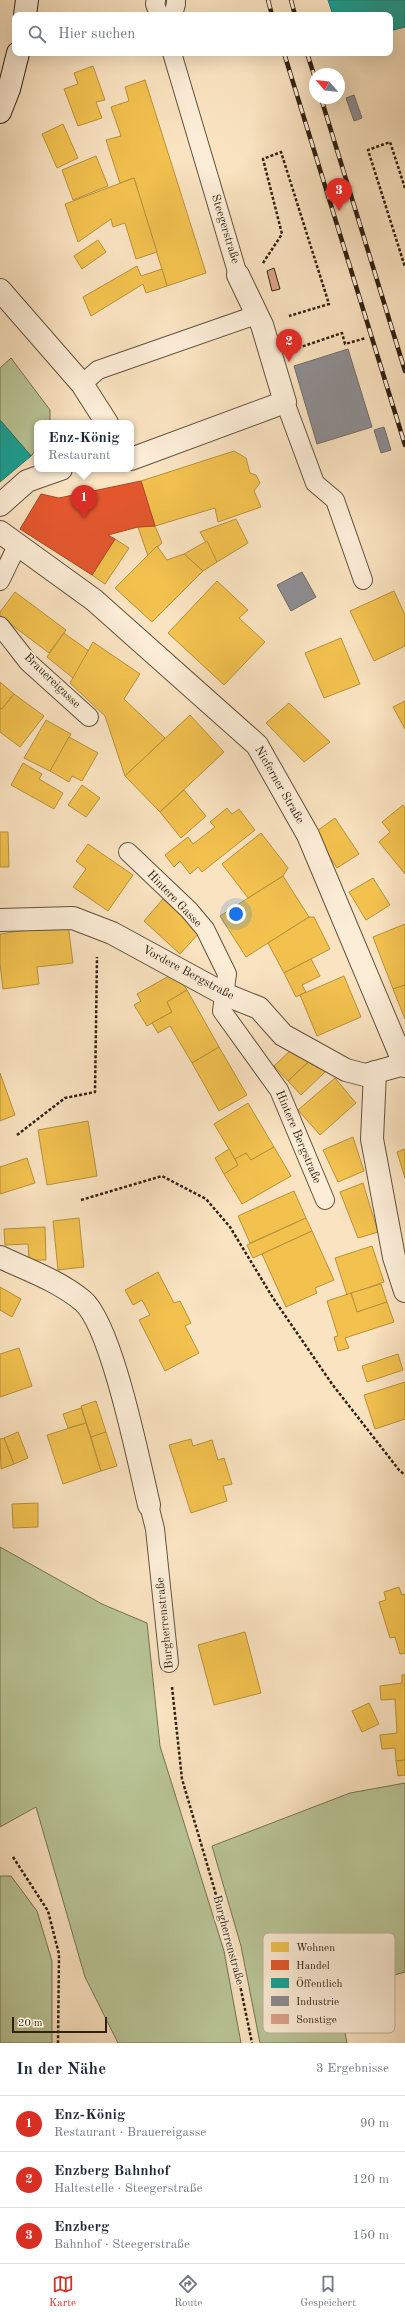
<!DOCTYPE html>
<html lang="de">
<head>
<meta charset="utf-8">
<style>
  body { margin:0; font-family:"Old Standard TT",serif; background:#f2f2f3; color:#1f2937 }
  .compass { position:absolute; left:309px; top:68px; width:36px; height:36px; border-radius:50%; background:#fff; box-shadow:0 4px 16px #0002; rotate:298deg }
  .scale { position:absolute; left:12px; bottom:10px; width:95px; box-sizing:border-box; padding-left:4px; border:2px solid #302111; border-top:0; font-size:11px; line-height:14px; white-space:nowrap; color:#302111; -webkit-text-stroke:3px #fcedd7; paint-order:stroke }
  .you { position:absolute; left:236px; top:914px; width:14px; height:14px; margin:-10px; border:3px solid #fff; border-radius:50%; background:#1a73e8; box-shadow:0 0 0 6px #1a73e833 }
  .badge { display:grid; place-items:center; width:26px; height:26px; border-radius:50%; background:#d93025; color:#fff; font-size:13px; font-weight:700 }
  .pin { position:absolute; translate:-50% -33px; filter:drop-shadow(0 1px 2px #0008) }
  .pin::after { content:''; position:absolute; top:21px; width:14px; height:12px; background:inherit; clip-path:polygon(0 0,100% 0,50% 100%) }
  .popup { position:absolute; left:34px; top:420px; width:100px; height:52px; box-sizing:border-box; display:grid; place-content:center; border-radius:8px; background:#fff; filter:drop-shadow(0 1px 3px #0005); font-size:13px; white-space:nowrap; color:#747a83 }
  .popup b { font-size:15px; color:#1f2937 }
  .popup::after { content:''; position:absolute; left:50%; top:100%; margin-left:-8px; border:8px solid transparent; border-top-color:#fff }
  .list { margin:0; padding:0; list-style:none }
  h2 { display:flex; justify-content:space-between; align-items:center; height:52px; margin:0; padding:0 16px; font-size:17px }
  h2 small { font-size:13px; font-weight:400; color:#747a83 }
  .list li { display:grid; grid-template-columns:26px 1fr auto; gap:12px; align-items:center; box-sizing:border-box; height:56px; padding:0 16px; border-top:1px solid #e0e1e3 }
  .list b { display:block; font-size:15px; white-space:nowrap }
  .list p { margin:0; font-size:13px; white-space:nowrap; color:#747a83 }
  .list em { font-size:13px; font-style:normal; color:#747a83 }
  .icon { flex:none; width:22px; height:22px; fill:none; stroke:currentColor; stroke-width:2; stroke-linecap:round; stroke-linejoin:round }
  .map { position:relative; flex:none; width:405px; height:2043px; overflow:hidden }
  .search { position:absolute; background:#fff; box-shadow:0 4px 16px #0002; left:12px; right:12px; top:12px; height:44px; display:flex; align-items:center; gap:10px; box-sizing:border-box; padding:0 14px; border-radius:8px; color:#747a83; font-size:15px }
  .sheet { height:220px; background:#fff }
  nav { display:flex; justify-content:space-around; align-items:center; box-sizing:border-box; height:56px; border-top:1px solid #e0e1e3; background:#fff; font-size:11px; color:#747a83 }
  nav a { display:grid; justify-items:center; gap:2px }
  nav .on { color:#d93025 }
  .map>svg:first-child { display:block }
  .green { fill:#b9c597; stroke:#747354 }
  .homes { fill:#f2c14e; stroke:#b8913c }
  .shops { fill:#e4572e; stroke:#ae4725 }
  .public { fill:#17a398; stroke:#1e7c70 }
  .industry { fill:#8d8d92; stroke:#716d6b }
  .building { fill:#dda28a; stroke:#302111 }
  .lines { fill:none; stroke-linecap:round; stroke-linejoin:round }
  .service-casing { stroke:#62523d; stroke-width:20 }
  .minor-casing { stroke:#62523d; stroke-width:24 }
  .secondary-casing { stroke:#302111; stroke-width:24 }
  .path { stroke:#302111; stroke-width:2.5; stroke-dasharray:3 2; stroke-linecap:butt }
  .service { stroke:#fcedd7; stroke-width:18 }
  .minor { stroke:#fcedd7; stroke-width:22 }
  .secondary { stroke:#fcedd7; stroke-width:22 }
  .rail-casing { stroke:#302111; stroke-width:4.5 }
  .rail { stroke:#fcedd7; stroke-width:3; stroke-dasharray:9; stroke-linecap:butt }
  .labels { text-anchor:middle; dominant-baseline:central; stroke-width:4; stroke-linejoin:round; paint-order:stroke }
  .street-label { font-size:12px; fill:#302111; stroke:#fcedd7 }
  .key { fill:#fcedd7; stroke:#bfb09c; stroke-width:1 }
  .key-label { font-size:11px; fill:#302111 }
</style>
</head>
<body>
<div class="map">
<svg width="405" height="2043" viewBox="0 0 405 2043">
  <rect width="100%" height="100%" fill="#fae3c1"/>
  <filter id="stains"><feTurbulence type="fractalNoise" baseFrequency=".005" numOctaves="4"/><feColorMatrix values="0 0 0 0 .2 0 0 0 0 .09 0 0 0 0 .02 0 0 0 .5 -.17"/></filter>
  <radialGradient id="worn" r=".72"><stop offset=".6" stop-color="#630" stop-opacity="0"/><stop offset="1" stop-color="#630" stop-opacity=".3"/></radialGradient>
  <g class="green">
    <polygon points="11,358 50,410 50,423 37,423 37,449 31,456 0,420 0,368"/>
    <polygon points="0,1547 102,1604 147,1623 160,1746 224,1951 241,2043 118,2043 85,1977 36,1807 0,1827"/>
    <polygon points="405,1783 405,1972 337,1991 347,2043 260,2043 241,1946 212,1846 350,1793"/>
    <polygon points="0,1876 11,1876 37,1911 52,1961 52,2043 0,2043"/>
  </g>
  <g class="homes">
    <polygon points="93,66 105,100 96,102 102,118 78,126 64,89 78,84 74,73"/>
    <polygon points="145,80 206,273 167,286 134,178 120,183 106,140 121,136 111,107 129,101 125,87"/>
    <polygon points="63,124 78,158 57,168 42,134"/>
    <polygon points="96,156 108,186 73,200 62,170"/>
    <polygon points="134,178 157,252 136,259 125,223 113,227 111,219 78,242 65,204"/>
    <polygon points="98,240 106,252 82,269 74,256"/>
    <polygon points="137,266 141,276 162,269 167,286 146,293 143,284 91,316 83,297"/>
    <polygon points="234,451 246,458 250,473 256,475 260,483 254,491 261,507 218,522 215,508 155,526 141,481"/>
    <polygon points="236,519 248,543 217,562 200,532"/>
    <polygon points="155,526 162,543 148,556 138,527"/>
    <polygon points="115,539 129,548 105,584 92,575"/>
    <polygon points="207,541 217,562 203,571 184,554"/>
    <polygon points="157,546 167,560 184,554 203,571 152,622 115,588"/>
    <polygon points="217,581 248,610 239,618 265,642 224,685 168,633"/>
    <polygon points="394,591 405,615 405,646 374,661 350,611"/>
    <polygon points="15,592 66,630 49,653 0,616 0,612"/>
    <polygon points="64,633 89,651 73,678 47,657"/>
    <polygon points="341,638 360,684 324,698 305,653"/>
    <polygon points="93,642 140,674 124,699 165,738 125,776 105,716 70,683"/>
    <polygon points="0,682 14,694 2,709 0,708"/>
    <polygon points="14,694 44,716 20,747 0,732 0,708 2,709"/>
    <polygon points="405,701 405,729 393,707"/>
    <polygon points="289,703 330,742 304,762 266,723"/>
    <polygon points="190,715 224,752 160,812 125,776"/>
    <polygon points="46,720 71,734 50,771 24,758"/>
    <polygon points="69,737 98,753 82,781 72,776 69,782 50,771"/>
    <polygon points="23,763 42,774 39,779 63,793 54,809 11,785"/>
    <polygon points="82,785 100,798 86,817 68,805"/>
    <polygon points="184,790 206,816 181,838 160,812"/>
    <polygon points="403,805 405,808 405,874 379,842 390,832 382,822"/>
    <polygon points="227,808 232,814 239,809 255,830 202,872 198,867 190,874 180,861 174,867 165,855 188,837 193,844 215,827 210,822"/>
    <polygon points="335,818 359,854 337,868 314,833"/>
    <polygon points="0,832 8,832 9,867 0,867"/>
    <polygon points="261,833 288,868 283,876 248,898 222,864"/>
    <polygon points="88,844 133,875 108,911 73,887 86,869 76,861"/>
    <polygon points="283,876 309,917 246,957 220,916"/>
    <polygon points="373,878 390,905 366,920 349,892"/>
    <polygon points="163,899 200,932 180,954 144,921"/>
    <polygon points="309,917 314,917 330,949 284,973 268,943"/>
    <polygon points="68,924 73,963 37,967 39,984 3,989 0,964 0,934"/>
    <polygon points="405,924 405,985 393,989 373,937"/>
    <polygon points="311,959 320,976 302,985 306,992 296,997 284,973"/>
    <polygon points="176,972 187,990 167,1002 172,1012 147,1026 134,1005 141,1001 137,994"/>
    <polygon points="344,976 361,1017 317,1036 300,995"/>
    <polygon points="405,985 405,1019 393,989"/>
    <polygon points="187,990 219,1047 192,1063 170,1026 158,1033 152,1023 172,1012 167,1002"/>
    <polygon points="219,1047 247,1095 219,1111 192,1063"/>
    <polygon points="294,1047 308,1062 288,1081 274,1066"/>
    <polygon points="314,1057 327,1070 301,1095 288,1081"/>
    <polygon points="0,1073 15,1115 0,1121"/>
    <polygon points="335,1078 356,1103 320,1135 298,1110"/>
    <polygon points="248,1103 274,1147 251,1160 246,1153 235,1159 214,1124"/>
    <polygon points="88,1121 97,1176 47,1185 38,1130"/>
    <polygon points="353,1137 364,1171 338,1182 323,1150"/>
    <polygon points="274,1147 291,1176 242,1204 224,1174 238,1165 235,1159 246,1153 251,1160"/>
    <polygon points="229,1149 238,1165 224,1174 215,1158"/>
    <polygon points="405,1149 405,1178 397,1152"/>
    <polygon points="27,1158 35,1183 0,1194 0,1167"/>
    <polygon points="363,1183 378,1232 358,1238 340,1192"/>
    <polygon points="294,1191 306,1218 250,1243 238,1216"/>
    <polygon points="79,1218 84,1267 58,1270 53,1221"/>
    <polygon points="306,1218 312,1231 253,1258 247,1245"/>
    <polygon points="45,1227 46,1260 29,1260 28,1244 5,1245 4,1229"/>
    <polygon points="312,1231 334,1280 315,1288 317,1293 286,1307 262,1254"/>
    <polygon points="372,1246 384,1282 347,1295 335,1258"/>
    <polygon points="158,1272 174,1303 180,1301 191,1323 185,1326 199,1353 165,1371 139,1320 150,1315 142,1300 133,1305 125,1290"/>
    <polygon points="381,1284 387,1302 357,1312 351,1293"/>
    <polygon points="0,1287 21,1299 12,1317 0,1310"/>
    <polygon points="351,1293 357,1312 387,1302 394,1322 345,1338 349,1348 338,1351 334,1337 338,1336 327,1301"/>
    <polygon points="19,1348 32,1386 0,1397 0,1354"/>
    <polygon points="398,1354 403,1370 367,1382 362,1366"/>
    <polygon points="405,1382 405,1419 375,1429 364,1395"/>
    <polygon points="96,1401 106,1432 91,1437 81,1406"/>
    <polygon points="81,1408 86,1423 68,1428 63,1414"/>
    <polygon points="86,1423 101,1471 63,1484 47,1435"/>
    <polygon points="18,1432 28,1458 14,1464 4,1438"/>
    <polygon points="106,1432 117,1466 101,1471 91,1437"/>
    <polygon points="4,1438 14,1464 1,1469 0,1439"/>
    <polygon points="191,1439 193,1446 212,1440 218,1460 224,1458 232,1484 223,1486 227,1501 191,1513 169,1445"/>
    <polygon points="38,1503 38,1527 13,1528 12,1504"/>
    <polygon points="399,1587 402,1595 405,1594 405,1653 400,1654 395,1637 390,1638 379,1602 386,1600 384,1592"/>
    <polygon points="245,1632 261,1693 214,1705 198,1645"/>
    <polygon points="402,1675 405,1675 405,1760 396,1761 395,1748 382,1749 380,1735 397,1733 395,1699 381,1700 380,1686 402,1683"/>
    <polygon points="369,1703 379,1724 362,1732 352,1711"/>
    <polygon points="405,1760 405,1775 398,1776 396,1761"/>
  </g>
  <polygon class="shops" points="141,481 155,526 138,527 108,535 115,539 92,575 20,529 41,494 59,498"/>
  <g class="public">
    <polygon points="328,0 405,0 405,27 390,31 390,15 333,15"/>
    <polygon points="0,420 31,456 0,482"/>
  </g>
  <g class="industry">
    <polygon points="354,95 362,118 354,121 346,98"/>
    <polygon points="348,349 372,427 317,444 294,366"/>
    <polygon points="384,427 391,450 381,453 374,430"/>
    <polygon points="302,572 316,597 291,611 277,585"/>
  </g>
  <polygon class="building" points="274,268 280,289 272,291 267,271"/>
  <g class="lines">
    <g class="service-casing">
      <g id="service">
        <polyline points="156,0 155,4 159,15"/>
        <polyline points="173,15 176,4 176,0"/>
        <polyline points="172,53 238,275"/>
        <polyline points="82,384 98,370 256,315"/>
        <polyline points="285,402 315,483 335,500 363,580"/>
        <polyline points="0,581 17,546"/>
        <polyline points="0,626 28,662 89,717"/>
        <polyline points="128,852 189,910 205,929 227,974 222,1011 279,1090 325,1200"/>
        <polyline points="149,1505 155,1529 169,1663"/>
      </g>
    </g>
    <g class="minor-casing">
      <g id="minor">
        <polyline points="0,290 82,384 107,423"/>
        <polyline points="131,459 285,402 262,325 238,275"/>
        <polyline points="0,505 27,481 61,469"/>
        <polyline points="0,532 94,600 257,745 308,835 405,1066"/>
        <polyline points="0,920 73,918 112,933 224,994 259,1008 283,1035 346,1070 365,1075 404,1064"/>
        <polyline points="375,1072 372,1139 394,1257 405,1291"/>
        <path d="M0,1257C28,1270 59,1281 83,1301C112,1326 139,1463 149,1505"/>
      </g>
    </g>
    <g class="secondary-casing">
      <g id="secondary">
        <polyline points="25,15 27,0"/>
        <polyline points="0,112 9,89 18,53"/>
      </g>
    </g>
    <g class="path">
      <polyline points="405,188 390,142 368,150 405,267"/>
      <polyline points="263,263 282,234 263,159 281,152 329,304 289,316"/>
      <polyline points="298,348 342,333 345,344 366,338"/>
      <polyline points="17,1135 65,1098 95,1092 97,957"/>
      <polyline points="81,1200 162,1176 206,1199 230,1227 273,1298 332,1384 399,1470 405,1475"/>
      <polyline points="172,1687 182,1779 234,1956 252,2043"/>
      <polyline points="13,1857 48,1911 59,1954 58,2043"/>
    </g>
    <use href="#service" class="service"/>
    <use href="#minor" class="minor"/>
    <use href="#secondary" class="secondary"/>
    <g class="rail-casing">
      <g id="rail">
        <polyline points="268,0 272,15"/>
        <polyline points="291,0 295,15"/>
        <polyline points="284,53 405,445"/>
        <polyline points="307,53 315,78"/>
        <polyline points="321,98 405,371"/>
      </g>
    </g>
    <use href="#rail" class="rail"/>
  </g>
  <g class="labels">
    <g class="street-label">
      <text transform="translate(225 229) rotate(73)">Steegerstraße</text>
      <text transform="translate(52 681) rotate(44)">Brauereigasse</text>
      <text transform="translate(279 785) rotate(60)">Nieferner Straße</text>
      <text transform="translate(174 899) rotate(46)">Hintere Gasse</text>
      <text transform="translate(188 973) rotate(28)">Vordere Bergstraße</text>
      <text transform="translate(298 1137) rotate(67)">Hintere Bergstraße</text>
      <text transform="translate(165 1623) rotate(-96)">Burgherrenstraße</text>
      <text transform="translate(228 1940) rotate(75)">Burgherrenstraße</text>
    </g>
  </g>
  <rect x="263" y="1933" width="132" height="100" rx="6" class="key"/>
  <rect x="271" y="1942" width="18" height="10" fill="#f2c14e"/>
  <rect x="271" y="1960" width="18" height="10" fill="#e4572e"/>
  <rect x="271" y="1978" width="18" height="10" fill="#17a398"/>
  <rect x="271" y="1996" width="18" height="10" fill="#8d8d92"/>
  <rect x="271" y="2014" width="18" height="10" fill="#dda28a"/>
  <g class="key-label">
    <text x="296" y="1951">Wohnen</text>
    <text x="296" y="1969">Handel</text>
    <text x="296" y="1987">Öffentlich</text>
    <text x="296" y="2005">Industrie</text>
    <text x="296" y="2023">Sonstige</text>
  </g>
  <rect width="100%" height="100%" filter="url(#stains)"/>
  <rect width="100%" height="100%" fill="url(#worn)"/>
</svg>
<svg class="compass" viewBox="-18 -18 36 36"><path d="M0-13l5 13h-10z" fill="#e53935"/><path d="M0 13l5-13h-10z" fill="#747a83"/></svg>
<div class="scale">20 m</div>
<div class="you"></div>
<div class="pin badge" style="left:84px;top:518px">1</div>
<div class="popup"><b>Enz-König</b>Restaurant</div>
<div class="pin badge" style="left:289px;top:362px">2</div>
<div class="pin badge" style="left:339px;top:211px">3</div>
<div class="search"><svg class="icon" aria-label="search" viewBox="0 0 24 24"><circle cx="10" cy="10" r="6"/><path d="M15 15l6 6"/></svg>Hier suchen</div>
</div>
<section class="sheet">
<h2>In der Nähe<small>3 Ergebnisse</small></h2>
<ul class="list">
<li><span class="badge">1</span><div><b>Enz-König</b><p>Restaurant · Brauereigasse</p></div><em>90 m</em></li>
<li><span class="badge">2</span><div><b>Enzberg Bahnhof</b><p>Haltestelle · Steegerstraße</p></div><em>120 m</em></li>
<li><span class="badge">3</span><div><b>Enzberg</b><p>Bahnhof · Steegerstraße</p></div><em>150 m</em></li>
</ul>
</section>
<nav>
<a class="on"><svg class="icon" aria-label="map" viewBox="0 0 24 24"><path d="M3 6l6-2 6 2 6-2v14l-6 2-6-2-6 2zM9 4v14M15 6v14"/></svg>Karte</a>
<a><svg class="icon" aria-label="directions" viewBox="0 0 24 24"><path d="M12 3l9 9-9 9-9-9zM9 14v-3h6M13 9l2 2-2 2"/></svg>Route</a>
<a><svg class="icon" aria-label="saved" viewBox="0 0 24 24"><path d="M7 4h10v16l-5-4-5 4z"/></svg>Gespeichert</a>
</nav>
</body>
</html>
